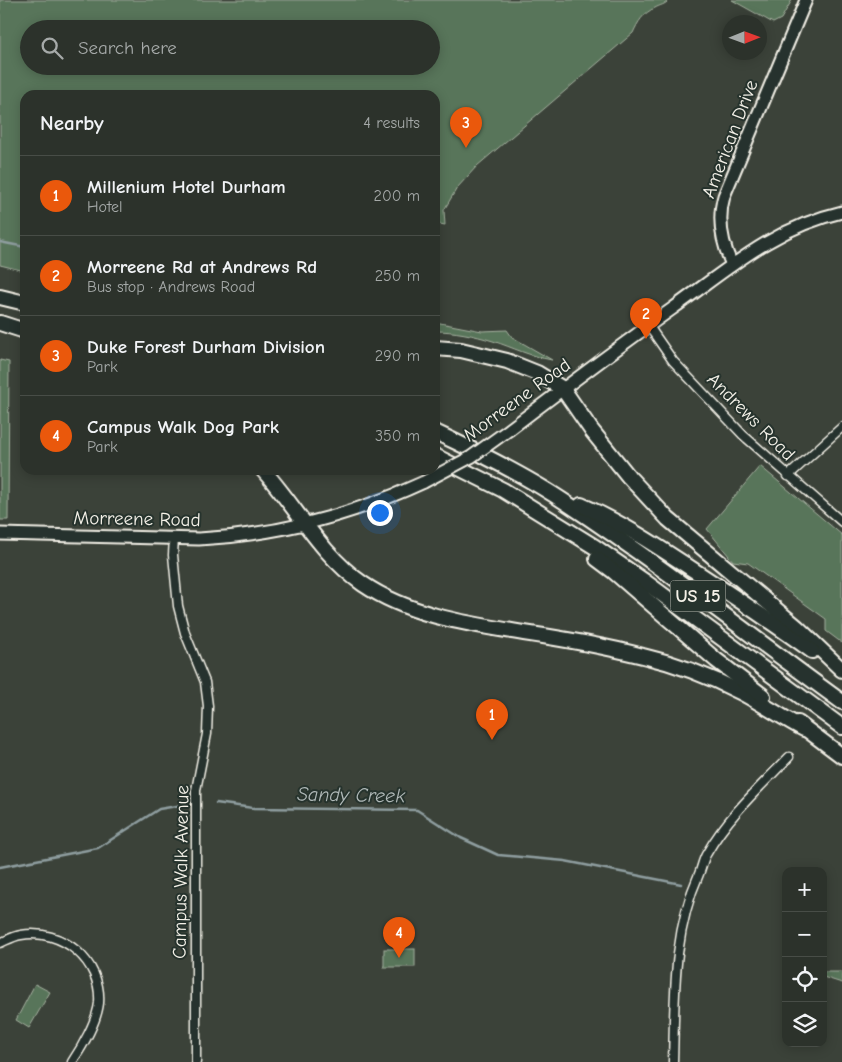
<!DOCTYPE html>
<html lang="en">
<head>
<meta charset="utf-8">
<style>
  body { margin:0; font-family:"Comic Neue",sans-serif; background:#343a33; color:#f1f3f6 }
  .controls { position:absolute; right:15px; bottom:15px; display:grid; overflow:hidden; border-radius:10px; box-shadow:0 2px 12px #0003 }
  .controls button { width:45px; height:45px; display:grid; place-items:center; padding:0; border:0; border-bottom:1px solid #484d47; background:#2c322b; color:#f1f3f6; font:25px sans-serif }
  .compass { position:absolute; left:722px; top:15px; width:45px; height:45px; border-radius:50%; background:#2c322b; box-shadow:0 2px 12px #0003; rotate:89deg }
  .you { position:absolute; left:379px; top:512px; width:18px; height:18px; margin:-12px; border:4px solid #fff; border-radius:50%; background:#1a73e8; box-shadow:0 0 0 8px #1a73e833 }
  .badge { display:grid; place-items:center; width:32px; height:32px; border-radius:50%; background:#ea580c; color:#fff; font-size:16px; font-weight:700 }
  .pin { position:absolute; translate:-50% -41px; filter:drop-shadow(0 1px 2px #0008) }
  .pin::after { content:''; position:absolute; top:26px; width:18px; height:15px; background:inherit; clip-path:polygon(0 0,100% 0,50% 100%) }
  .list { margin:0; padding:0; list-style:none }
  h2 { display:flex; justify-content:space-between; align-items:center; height:65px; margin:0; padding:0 20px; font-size:21px }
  h2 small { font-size:16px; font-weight:400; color:#a6aaa9 }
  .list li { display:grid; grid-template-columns:32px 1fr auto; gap:15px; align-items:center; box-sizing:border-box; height:80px; padding:0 20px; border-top:1px solid #484d47 }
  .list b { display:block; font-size:19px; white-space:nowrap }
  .list p { margin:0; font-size:16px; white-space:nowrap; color:#a6aaa9 }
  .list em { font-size:16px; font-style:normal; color:#a6aaa9 }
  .icon { flex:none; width:28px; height:28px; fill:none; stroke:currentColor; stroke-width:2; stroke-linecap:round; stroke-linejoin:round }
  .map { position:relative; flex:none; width:842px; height:1062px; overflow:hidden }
  .search { position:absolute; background:#2c322b; box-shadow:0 2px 12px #0003; left:20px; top:20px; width:420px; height:55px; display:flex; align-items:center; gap:12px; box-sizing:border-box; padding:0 18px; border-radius:28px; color:#a6aaa9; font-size:19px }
  .panel { position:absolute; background:#2c322b; box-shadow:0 2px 12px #0003; left:20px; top:90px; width:420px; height:385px; border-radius:15px }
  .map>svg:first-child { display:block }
  .green { fill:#59745a; stroke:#a6b2a1; fill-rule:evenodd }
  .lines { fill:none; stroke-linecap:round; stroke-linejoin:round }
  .stream { stroke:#8f9ea0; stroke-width:2.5 }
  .street-casing { stroke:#f4f1e8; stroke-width:11 }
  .secondary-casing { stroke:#f4f1e8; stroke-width:15 }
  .highway-casing { stroke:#f4f1e8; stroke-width:18 }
  .street { stroke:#26332d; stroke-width:8 }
  .secondary { stroke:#26332d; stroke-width:11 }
  .highway { stroke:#26332d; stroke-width:14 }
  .secondary-bridge-casing { stroke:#f4f1e8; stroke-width:15; stroke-linecap:butt }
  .secondary-bridge { stroke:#26332d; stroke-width:11 }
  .labels { text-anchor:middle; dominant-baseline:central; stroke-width:4; stroke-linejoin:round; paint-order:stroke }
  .shield { fill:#26332d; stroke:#b6b8b0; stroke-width:1 }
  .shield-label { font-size:18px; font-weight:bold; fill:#f4f1e8 }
  .street-label { font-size:19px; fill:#f4f1e8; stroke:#26332d }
  .water-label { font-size:20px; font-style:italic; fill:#b0b9b8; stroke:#26332d }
</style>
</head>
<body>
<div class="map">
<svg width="842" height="1062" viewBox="0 0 842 1062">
  <rect width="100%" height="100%" fill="#3b4239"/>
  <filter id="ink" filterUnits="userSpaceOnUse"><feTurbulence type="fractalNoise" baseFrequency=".02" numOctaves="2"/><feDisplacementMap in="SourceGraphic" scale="10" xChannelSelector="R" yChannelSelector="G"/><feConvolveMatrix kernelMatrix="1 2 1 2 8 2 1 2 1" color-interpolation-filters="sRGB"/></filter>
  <g filter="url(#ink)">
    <g class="green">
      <path d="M0,0H669C665,5 660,5 655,8C643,13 638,22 633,33L477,166L457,188L444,210L445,225L435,223V95H25V271L0,265ZM29,29H431V66H29Z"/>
      <polygon points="732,0 792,0 781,19 773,23"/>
      <path d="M435,322L482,331L507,330L512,337L552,360C529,356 514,348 493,341C474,335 454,331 435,331Z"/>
      <polygon points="0,360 9,362 8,520 0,520"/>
      <polygon points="760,466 842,535 842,643 826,631 826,619 748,563 733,561 707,529"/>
      <rect x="384" y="949" width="31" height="18"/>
      <polygon points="823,972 842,972 842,983 823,977"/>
      <polygon points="35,984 50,992 29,1028 16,1020"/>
    </g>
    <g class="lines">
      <g class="stream">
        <polyline points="0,242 25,247"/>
        <polyline points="216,803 253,808 417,810 461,838 498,855 565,861 681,884"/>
        <polyline points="0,867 98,848 159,809 183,805"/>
      </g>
      <g class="street-casing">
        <g id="street">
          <polyline points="648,325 673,361 743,435 842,522"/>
          <polyline points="788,476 842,427"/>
          <polyline points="174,538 173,555 178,606 185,633 205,682 208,706 207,734 196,790 196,1062"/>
          <path d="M0,943C7,940 14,936 21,935C62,928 102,961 99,1003C97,1021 82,1047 72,1062"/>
          <path d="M673,1062C675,998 672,934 699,874C702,867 703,859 707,853C728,816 760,787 789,757"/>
        </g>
      </g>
      <g class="secondary-casing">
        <g id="secondary">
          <path d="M732,265C722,243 717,220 724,196L806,0"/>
          <path d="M510,429C564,388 617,348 672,309C728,269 773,228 842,212"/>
          <path d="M0,534L199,539C277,535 353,515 424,482"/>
        </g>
      </g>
      <g class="highway-casing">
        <g id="highway">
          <polyline points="0,297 25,303"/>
          <polyline points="0,323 25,331"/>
          <polyline points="435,348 461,350 507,361 537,373 563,389 592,431 629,477 668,519 797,627 842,670"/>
          <path d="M435,432C480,453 527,476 568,504C662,566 751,636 842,702"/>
          <polyline points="435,456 503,490 595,547 644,581 842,727"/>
          <path d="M263,470C297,508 320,554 363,584C410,616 469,624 524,633C564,639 604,646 643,656C678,664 711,677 742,693C763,704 783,718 804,729"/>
          <path d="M581,505C623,523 660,548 698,573C736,598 775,624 812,651"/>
          <polyline points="597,559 613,571 716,660 763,696"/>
          <polyline points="798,723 842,756"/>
        </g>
      </g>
      <use href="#street" class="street"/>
      <use href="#secondary" class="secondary"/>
      <use href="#highway" class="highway"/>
      <g class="secondary-bridge-casing">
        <polyline id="secondary-bridge" points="424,482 471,457 510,429"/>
      </g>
      <use href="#secondary-bridge" class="secondary-bridge"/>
    </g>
  </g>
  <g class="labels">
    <rect class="shield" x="670.5" y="580.5" width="55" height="31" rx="4"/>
    <g class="shield-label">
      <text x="698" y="596">US 15</text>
    </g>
    <g class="street-label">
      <text transform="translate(730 139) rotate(-69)">American Drive</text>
      <text transform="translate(517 400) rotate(-36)">Morreene Road</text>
      <text transform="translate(751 417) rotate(45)">Andrews Road</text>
      <text transform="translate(137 519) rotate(1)">Morreene Road</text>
      <text transform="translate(181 872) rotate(-89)">Campus Walk Avenue</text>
    </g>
    <g class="water-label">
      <text transform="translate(351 795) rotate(1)">Sandy Creek</text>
    </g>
  </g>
</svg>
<div class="controls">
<button>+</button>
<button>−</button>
<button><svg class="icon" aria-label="locate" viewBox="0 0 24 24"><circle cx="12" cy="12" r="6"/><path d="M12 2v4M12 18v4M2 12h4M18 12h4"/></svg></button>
<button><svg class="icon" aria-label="layers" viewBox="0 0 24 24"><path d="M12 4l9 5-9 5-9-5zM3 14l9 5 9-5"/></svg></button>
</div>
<svg class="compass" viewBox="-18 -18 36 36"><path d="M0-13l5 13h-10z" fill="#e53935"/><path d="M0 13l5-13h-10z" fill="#a6aaa9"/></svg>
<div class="you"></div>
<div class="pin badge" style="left:492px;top:740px">1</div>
<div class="pin badge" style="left:646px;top:339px">2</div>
<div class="pin badge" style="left:466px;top:148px">3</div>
<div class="pin badge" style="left:399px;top:958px">4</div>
<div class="search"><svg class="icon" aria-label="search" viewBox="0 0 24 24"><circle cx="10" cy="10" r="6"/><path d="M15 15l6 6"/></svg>Search here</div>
<section class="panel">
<h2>Nearby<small>4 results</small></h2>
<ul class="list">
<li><span class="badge">1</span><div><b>Millenium Hotel Durham</b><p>Hotel</p></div><em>200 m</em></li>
<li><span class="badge">2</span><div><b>Morreene Rd at Andrews Rd</b><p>Bus stop · Andrews Road</p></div><em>250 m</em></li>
<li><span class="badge">3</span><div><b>Duke Forest Durham Division</b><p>Park</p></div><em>290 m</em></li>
<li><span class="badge">4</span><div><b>Campus Walk Dog Park</b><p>Park</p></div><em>350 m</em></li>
</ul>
</section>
</div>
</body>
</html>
